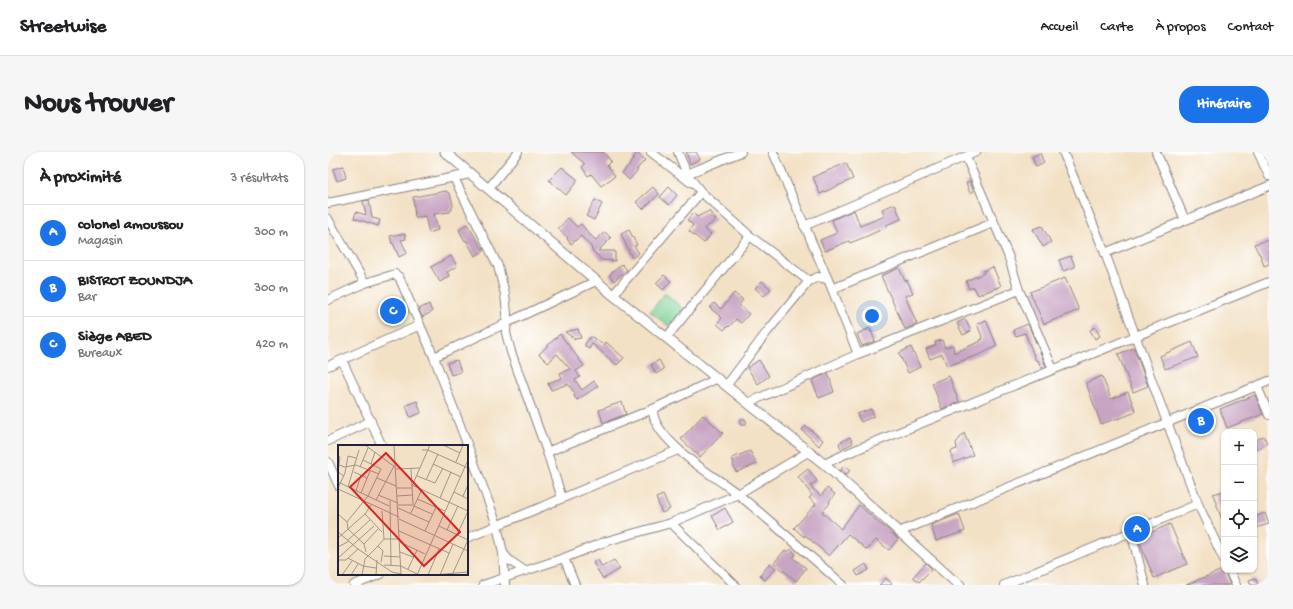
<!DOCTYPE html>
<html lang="fr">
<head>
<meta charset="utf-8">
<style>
  body { margin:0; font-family:"Gochi Hand",sans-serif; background:#f6f6f6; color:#202124 }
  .controls { position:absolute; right:12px; bottom:12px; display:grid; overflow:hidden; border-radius:8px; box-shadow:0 1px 3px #0004 }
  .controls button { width:36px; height:36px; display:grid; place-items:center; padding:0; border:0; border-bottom:1px solid #e0e0e0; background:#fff; color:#202124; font:20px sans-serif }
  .you { position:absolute; left:544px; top:164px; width:14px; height:14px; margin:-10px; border:3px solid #fff; border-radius:50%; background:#1a73e8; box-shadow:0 0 0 6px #1a73e833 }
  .badge { display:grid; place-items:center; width:26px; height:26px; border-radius:50%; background:#1a73e8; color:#fff; font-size:13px; font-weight:700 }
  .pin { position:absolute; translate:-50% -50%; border:2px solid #fff; box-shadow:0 1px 4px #0006 }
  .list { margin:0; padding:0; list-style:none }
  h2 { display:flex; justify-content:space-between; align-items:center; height:52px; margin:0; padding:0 16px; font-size:17px }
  h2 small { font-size:13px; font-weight:400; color:#757577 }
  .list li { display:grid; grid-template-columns:26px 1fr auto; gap:12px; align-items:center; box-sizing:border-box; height:56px; padding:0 16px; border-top:1px solid #e0e0e0 }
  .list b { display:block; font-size:15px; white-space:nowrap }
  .list p { margin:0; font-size:13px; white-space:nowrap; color:#757577 }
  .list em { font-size:13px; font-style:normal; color:#757577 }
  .icon { flex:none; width:22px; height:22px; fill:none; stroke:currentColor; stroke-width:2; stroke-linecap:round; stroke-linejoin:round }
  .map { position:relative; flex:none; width:941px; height:433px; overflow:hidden; border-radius:16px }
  header { display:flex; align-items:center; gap:24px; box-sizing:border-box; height:56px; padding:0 20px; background:#fff; border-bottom:1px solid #e0e0e0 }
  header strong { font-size:19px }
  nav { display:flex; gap:22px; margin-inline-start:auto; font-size:14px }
  .intro { display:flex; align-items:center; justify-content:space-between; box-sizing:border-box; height:96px; padding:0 24px }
  h1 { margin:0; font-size:28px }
  .button { padding:10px 18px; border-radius:16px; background:#1a73e8; color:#fff; font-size:14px; font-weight:700 }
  main { display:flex; gap:24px; padding:0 24px }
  aside { flex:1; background:#fff; border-radius:16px; box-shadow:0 1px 3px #0004 }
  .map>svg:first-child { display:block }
  .green { fill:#7bd094; stroke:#4e7968 }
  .building { fill:#c8a4c3 }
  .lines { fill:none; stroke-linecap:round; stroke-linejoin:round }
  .minor-casing { stroke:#8a8280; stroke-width:10 }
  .tertiary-casing { stroke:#8a8280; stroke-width:11 }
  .minor { stroke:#fff; stroke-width:8 }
  .tertiary { stroke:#fff; stroke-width:9 }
  .inset-road { fill:none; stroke:#9f958e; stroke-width:1 }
  .view { fill:#d62828; fill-opacity:0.15; stroke:#d62828; stroke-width:2 }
  .inset-edge { fill:none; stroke:#22223b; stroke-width:2 }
</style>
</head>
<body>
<header>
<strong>Streetwise</strong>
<nav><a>Accueil</a><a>Carte</a><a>À propos</a><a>Contact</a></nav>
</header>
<div class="intro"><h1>Nous trouver</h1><a class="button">Itinéraire</a></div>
<main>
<aside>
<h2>À proximité<small>3 résultats</small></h2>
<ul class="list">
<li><span class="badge">A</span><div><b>colonel amoussou</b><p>Magasin</p></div><em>300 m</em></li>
<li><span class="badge">B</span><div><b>BISTROT ZOUNDJA</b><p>Bar</p></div><em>300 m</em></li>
<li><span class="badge">C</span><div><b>Siège ABED</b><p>Bureaux</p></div><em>420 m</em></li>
</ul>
</aside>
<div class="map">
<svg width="941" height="433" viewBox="0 0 941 433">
  <rect width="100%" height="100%" fill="#fff"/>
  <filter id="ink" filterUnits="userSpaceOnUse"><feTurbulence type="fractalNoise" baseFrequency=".025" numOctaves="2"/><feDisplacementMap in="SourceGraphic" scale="8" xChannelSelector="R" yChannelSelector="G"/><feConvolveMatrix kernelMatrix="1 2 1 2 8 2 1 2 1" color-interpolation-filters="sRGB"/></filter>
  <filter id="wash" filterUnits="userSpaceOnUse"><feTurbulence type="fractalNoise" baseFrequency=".012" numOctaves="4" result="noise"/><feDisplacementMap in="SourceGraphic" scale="16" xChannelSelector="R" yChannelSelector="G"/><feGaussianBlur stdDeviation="0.9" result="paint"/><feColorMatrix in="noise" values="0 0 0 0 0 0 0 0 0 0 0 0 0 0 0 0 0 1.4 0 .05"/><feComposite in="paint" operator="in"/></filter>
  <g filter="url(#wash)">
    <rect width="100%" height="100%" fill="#f3e1c5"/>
    <polygon class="green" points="337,141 356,157 342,175 322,160"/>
    <g id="blocks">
      <g class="building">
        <polygon points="243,0 275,0 283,9 279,13 287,24 273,34 263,22 260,24 254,15 257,12"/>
        <polygon points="358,0 368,0 372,7 362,12"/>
        <polygon points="309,1 317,8 309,17 310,18 301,28 294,21 303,11 302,11 306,7 305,6"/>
        <polygon points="712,1 716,11 708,15 704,5"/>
        <polygon points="518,11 525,27 492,42 485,25"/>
        <polygon points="15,14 18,26 9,29 5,17"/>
        <polygon points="234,15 250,28 238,43 221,28"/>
        <polygon points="642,29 646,39 642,41 638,31"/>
        <polygon points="325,35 331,42 315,57 308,50"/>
        <polygon points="341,35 349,43 341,53 332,45"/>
        <polygon points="118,39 122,42 124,48 125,54 122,60 106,62 110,78 101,81 97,64 87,66 85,45"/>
        <polygon points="41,48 44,66 52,68 50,74 26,66 28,60 38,63 35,49"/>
        <polygon points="267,48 274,52 266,68 258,64"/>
        <polygon points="567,52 573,67 558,73 559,75 537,85 522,91 521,89 497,99 492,88 509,81 504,68 526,58 532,74 557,64 554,57"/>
        <polygon points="381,59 388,68 376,77 383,82 376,91 361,79 365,73 359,68 365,61 369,65"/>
        <polygon points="240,66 249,75 253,72 262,83 268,88 277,80 283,86 270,99 287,99 287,109 274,108 263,97 264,96 253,84 243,92 239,87 240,86 230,77"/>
        <polygon points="139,72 156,99 147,104 138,88 137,89 131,78"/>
        <polygon points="714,74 723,90 715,95 705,77"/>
        <polygon points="301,78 309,93 306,94 311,101 304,106 293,82"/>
        <polygon points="74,82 77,82 78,87 73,88 79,101 71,105 65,91 64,92 62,84"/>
        <polygon points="941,88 941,112 936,114 932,102 931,102 926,92"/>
        <polygon points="123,104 129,114 119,120 122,124 112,130 103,115"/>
        <polygon points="743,104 747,115 735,119 731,108"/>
        <polygon points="294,112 299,118 286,129 281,123"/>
        <polygon points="665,115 673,134 650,143 646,135 641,137 638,129 656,121 655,119"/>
        <polygon points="571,116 577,129 579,128 585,141 577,144 589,172 577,177 553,124"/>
        <polygon points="336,123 343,129 335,138 328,131"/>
        <polygon points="737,126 751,158 716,172 702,140"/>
        <polygon points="434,129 443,137 436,144 427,136"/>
        <polygon points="406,141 415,148 411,153 421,162 413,171 408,167 401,175 400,174 396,178 389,172 394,166 382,156 386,151 393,157"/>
        <polygon points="101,152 104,160 94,165 91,157"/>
        <polygon points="637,167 643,179 635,183 629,171"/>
        <polygon points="658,168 669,194 653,202 619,214 614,202 602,207 598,197 608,193 607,190 614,188 617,196 625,193 626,201 653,189 652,188 655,187 649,172"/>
        <polygon points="700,172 718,214 713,216 710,208 708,209 697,181 688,184 685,178"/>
        <polygon points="767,175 772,184 767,187 762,178"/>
        <polygon points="542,176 547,189 534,194 529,182"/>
        <polygon points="250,177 253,186 247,187 237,180"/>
        <polygon points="232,182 256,214 248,219 252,225 247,228 254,238 266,229 270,234 249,248 246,244 247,242 240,232 223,238 220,231 234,226 232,221 242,217 229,202 220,211 211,202"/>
        <polygon points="262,185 264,185 276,193 278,190 296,206 289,213 264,192 261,197 257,194 257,192"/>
        <polygon points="864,190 870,205 837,217 832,204"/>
        <polygon points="583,195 592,215 580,221 571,201"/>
        <polygon points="806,196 820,234 805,240 790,202"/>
        <polygon points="129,208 133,220 123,223 119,211"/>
        <polygon points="331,208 336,217 328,222 323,213"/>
        <polygon points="431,208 441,224 430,232 419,216"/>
        <polygon points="500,221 506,240 491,246 484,229"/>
        <polygon points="621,224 631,250 614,257 604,231"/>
        <polygon points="774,224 783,247 800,240 808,260 790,267 790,266 773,272 758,231"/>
        <polygon points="927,243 935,262 899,276 892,257"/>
        <polygon points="89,249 93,261 82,265 78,253"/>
        <polygon points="294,250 298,262 275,271 271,258"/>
        <polygon points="543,257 546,264 533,270 529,262"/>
        <polygon points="375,263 395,281 372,305 353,287"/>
        <circle cx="415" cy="270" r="3.5"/>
        <polygon points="478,274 495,288 491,294 474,278"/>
        <polygon points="636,281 645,303 625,311 623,299 629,297 628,291"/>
        <polygon points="936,284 939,292 929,297 926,289"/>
        <polygon points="522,285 525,291 513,297 511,291"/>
        <polygon points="422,299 429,312 408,320 405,312 406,311 404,306"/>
        <polygon points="516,314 522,319 517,323 512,319"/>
        <polygon points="480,317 489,329 482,334 493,344 499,336 507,342 501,350 502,351 494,360 513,377 531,353 552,372 559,377 570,387 561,398 548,388 539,398 520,382 501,404 477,383 476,385 466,376 488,352 481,346 484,343 470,325"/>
        <polygon points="896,339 896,370 895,371 885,342"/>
        <polygon points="335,343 342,357 334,361 328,346"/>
        <polygon points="397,356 405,370 392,378 384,364"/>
        <polygon points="937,361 941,372 927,376 926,365"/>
        <polygon points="631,362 637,379 608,389 603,373"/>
        <polygon points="842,372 859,412 826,426 810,386"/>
        <polygon points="463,397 468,402 465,406 478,416 468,429 446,411 457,398 460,400"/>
        <polygon points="270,408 274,415 286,408 292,417 275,427 265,411"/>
        <polygon points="442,411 448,416 437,428 432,424"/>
        <polygon points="598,411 604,417 591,430 585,425"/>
        <polygon points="538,412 541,418 530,424 527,419"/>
        <polygon points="894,418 896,418 902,433 858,433"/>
        <polygon points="558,426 565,433 551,433"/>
        <polygon points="927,426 930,433 923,433 921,428"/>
      </g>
    </g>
  </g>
  <g filter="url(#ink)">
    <use href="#blocks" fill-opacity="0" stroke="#8a8280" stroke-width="1"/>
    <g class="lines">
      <g class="minor-casing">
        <g id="minor">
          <polyline points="323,0 362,30"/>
          <polyline points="350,0 359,22 373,40 422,84 481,129"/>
          <polyline points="445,0 504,137 530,202"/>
          <polyline points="735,0 777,101 839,270 870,352 896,408"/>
          <polyline points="828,0 857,68"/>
          <polyline points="930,0 941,24"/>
          <polyline points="638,5 680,103 691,138 725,217"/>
          <polyline points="359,22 413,0"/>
          <polyline points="126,26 170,114 177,142 179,161 178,181 183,200 219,300 234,346"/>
          <polyline points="160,37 190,0"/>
          <polyline points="0,51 142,22"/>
          <polyline points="0,67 37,131"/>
          <polyline points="476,74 648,0"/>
          <polyline points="777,101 941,34"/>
          <polyline points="504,137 665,71"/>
          <polyline points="285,143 373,40"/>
          <polyline points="0,148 37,131 64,123 67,122 71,125 106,205 141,297 169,373 175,401 177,433"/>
          <polyline points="338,186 422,84"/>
          <polyline points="106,205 268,129"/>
          <polyline points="14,208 54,294"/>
          <polyline points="0,214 92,173"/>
          <polyline points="398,234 439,180 481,129 490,125 499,127"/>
          <polyline points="929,234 941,263"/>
          <polyline points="420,251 530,202 691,138"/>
          <path d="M325,257C324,272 339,287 350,297C368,315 391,327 411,343C446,372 481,403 515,433"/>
          <polyline points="0,289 43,269"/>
          <polyline points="219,300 325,257 388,227"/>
          <polyline points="0,310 11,334"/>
          <polyline points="496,312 515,303 941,130"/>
          <polyline points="343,371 407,433"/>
          <polyline points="571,380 941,229"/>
          <polyline points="803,380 817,433"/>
          <polyline points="139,386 350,298"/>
          <polyline points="175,401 181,408 197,419"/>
          <polyline points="236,406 247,433"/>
          <polyline points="901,418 908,433"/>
          <polyline points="26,433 53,422"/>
          <polyline points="155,433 236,406 279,389 343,371 410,342 480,300"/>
          <polyline points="676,433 870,352"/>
        </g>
      </g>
      <g class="tertiary-casing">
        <polyline id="tertiary" points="117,0 285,143 496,312 625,428 632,433"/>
      </g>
      <use href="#minor" class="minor"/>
      <use href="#tertiary" class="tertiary"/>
    </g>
  </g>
  <g transform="translate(10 293)">
    <rect width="130" height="130" fill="#f3e1c5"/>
    <path class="inset-road" d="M27,0L57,22M56,0L63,130M105,0L122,8M84,5H90L130,23M0,11L2,12L0,27L6,31M118,17L125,0M33,19L37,7M95,19L123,32M1,20L7,22L18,20L41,29M22,22L30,3M58,24L82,23M73,24L75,59M16,27L29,33M79,31L97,38L105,23M39,33L58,41M88,35L100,9M0,37L51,61M74,40L130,66M74,41L92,0M10,42L21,5M0,43L7,28L10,11L18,13M59,43H74M0,44L61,72M18,46L23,30M116,47L130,54M23,48L32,26M40,50L60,58M59,51L74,50M125,51L130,40M102,53L113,27M79,54L107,66M38,55L56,21M52,56L53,120M60,60H76M76,61L94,69M60,63L91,77M73,68L84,44M0,69L9,77L10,84L26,99L28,107M27,69L44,87M61,74L130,106M9,77L30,51L43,24L25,15M101,81L130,95M109,85L120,61M61,86L111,108M87,86L98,62M0,87L20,104L54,127L63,129M119,90L130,66M0,93L27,69L33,60M46,94H61M10,95L32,75M62,97L87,109M26,99L40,84M40,101L46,94L44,66M0,102L11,96M62,107L75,112M46,111L62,112M0,113L36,81M10,113L25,121L38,123M0,115H8L20,104M46,120L63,121L79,129M70,124L79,105M4,130L14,116M13,130L20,119M24,130L27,114L40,101L45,106L43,117M38,130L39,115M79,130L130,15M90,130L101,104M95,130L130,127M102,130L115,99M114,130L130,95"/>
    <path class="view" d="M48,8L122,87L86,121L12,42Z"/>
    <rect width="130" height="130" class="inset-edge"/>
  </g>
</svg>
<div class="controls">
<button>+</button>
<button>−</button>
<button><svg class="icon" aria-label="locate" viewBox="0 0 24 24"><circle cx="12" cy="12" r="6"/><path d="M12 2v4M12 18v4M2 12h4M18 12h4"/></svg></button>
<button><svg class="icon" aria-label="layers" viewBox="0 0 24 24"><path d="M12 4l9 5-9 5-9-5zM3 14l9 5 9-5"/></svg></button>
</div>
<div class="you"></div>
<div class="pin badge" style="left:809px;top:377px">A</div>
<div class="pin badge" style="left:873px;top:269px">B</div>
<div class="pin badge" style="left:65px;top:159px">C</div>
</div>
</main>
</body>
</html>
